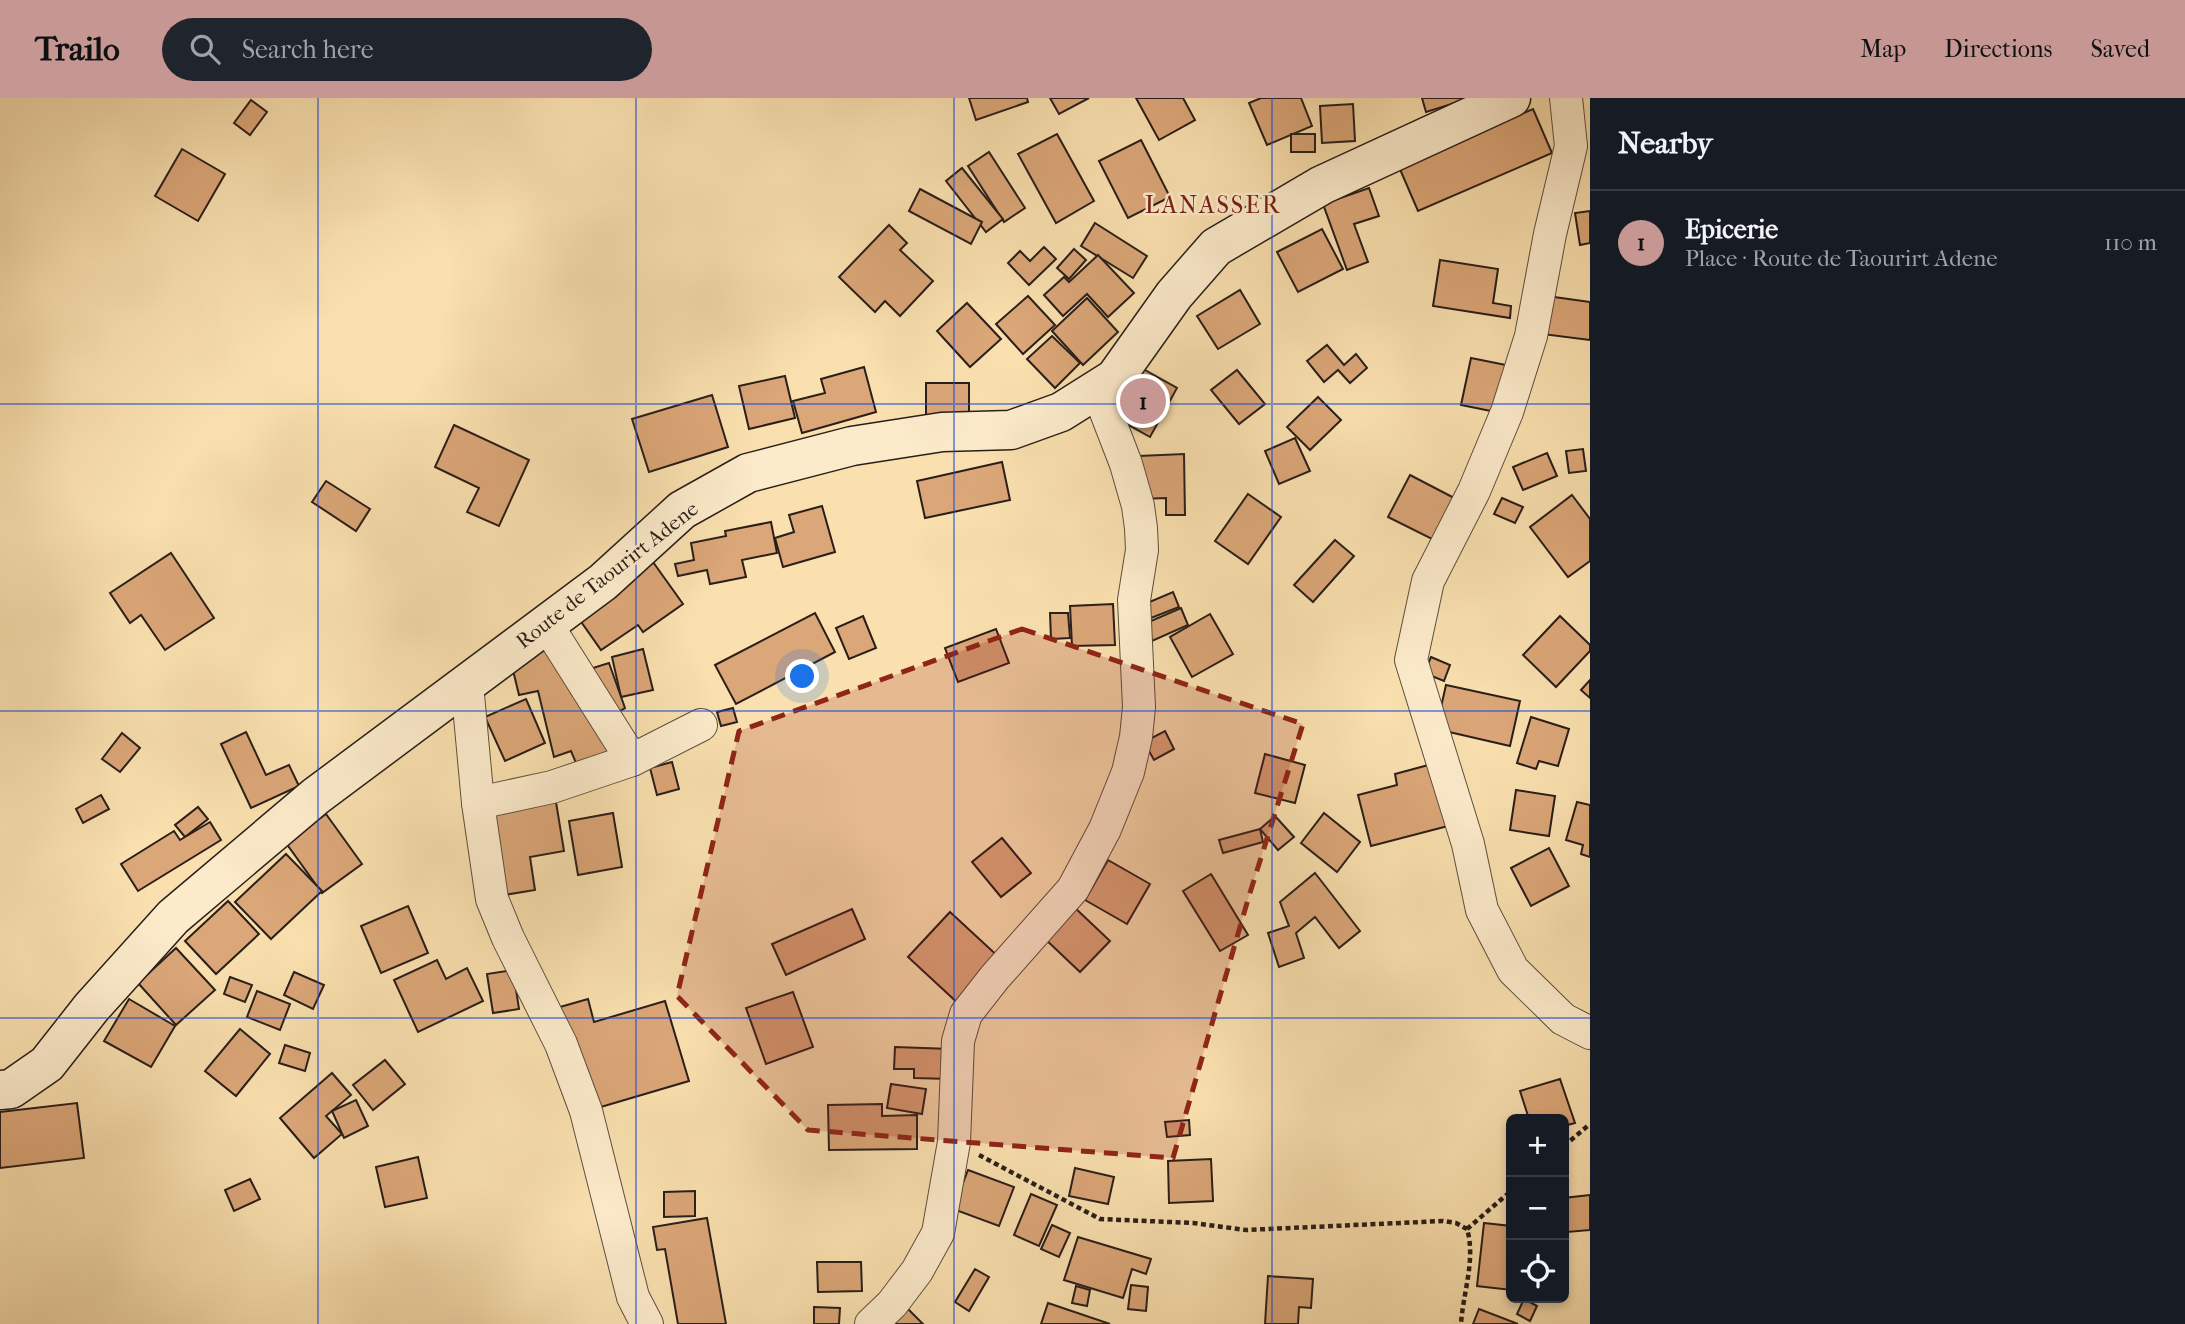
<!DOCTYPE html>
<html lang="en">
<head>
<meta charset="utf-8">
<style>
  body { margin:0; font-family:"IM FELL French Canon",serif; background:#20242c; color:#f1f3f6 }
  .controls { position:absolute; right:21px; bottom:21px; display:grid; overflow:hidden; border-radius:10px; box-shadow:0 4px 10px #0003 }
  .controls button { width:63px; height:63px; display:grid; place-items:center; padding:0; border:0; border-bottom:2px solid #363941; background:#171b24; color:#f1f3f6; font:35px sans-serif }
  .you { position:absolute; left:803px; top:579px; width:24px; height:24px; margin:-18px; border:5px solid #fff; border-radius:50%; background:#1a73e8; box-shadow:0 0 0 10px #1a73e833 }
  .badge { display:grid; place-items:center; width:46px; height:46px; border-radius:50%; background:#c59692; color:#111; font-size:23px; font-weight:700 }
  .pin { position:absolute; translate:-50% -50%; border:4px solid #fff; box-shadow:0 2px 7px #0006 }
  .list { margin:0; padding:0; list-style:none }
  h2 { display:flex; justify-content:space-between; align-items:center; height:91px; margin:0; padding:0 28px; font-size:30px }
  h2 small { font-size:23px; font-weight:400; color:#9ea1a6 }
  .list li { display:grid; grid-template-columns:46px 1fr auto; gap:21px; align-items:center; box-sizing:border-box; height:105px; padding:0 28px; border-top:2px solid #363941 }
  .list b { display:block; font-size:26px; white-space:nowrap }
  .list p { margin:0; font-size:23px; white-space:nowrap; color:#9ea1a6 }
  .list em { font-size:23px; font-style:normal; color:#9ea1a6 }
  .icon { flex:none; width:38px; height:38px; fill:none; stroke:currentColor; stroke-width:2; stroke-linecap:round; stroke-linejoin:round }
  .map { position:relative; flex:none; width:1590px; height:1226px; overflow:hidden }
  header { display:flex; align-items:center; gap:42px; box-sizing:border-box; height:98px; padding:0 35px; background:#c59692; color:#111 }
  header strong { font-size:33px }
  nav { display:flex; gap:38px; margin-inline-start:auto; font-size:24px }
  .search { width:490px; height:63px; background:#20242c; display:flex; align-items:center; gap:18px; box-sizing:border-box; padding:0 24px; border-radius:38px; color:#9ea1a6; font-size:26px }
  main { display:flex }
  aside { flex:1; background:#171b24 }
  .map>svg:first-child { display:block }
  .building { fill:#dba678; stroke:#291e19; stroke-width:2 }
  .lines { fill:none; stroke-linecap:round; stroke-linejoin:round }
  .street-casing { stroke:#5d4e3e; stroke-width:34 }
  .secondary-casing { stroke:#291e19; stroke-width:41 }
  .path { stroke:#291e19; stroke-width:4.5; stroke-dasharray:5 3.5; stroke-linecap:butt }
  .street { stroke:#fcebcb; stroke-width:32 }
  .secondary { stroke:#fcebcb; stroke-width:38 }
  .marked { fill:#8f2418; fill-opacity:0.2; stroke:#8f2418; stroke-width:5; stroke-dasharray:14 9; stroke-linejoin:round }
  .grid { fill:none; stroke:#1d4ed8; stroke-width:2; stroke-opacity:0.55 }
  .labels { text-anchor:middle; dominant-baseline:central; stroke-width:5; stroke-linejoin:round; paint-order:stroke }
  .street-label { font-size:21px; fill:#291e19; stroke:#fcebcb }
  .quarter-label { font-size:24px; letter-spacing:2px; fill:#7a1f14; stroke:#fcebcb }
</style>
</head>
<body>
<header>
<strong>Trailo</strong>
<div class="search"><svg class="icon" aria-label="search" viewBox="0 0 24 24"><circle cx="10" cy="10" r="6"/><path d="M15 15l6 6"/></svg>Search here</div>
<nav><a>Map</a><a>Directions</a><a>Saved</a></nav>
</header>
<main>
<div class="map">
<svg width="1590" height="1226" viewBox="0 0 1590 1226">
  <rect width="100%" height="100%" fill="#fae0af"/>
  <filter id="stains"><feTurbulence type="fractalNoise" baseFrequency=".00286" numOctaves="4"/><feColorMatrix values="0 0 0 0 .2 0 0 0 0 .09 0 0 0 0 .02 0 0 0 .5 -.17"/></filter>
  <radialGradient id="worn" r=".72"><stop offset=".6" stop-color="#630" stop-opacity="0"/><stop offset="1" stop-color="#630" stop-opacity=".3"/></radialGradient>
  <g class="building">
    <polygon points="969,0 1027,0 1028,4 976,22"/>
    <polygon points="1050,0 1089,0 1059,16"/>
    <polygon points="1136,0 1183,0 1195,22 1159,42"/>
    <polygon points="1261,0 1301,0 1312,28 1267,47 1249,5"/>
    <polygon points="1422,0 1471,0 1426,14"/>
    <polygon points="251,2 267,14 250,37 234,25"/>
    <polygon points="1353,6 1355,43 1322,45 1320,8"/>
    <polygon points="1533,11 1552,55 1418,113 1399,69"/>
    <polygon points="1057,36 1094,103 1056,125 1018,56"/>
    <rect x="1291" y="36" width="24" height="18"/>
    <polygon points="1141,42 1170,99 1128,120 1099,63"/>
    <polygon points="182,51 225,76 198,123 155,98"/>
    <polygon points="989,54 1025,110 1004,124 968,68"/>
    <polygon points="962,70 1003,121 986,134 946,83"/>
    <polygon points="1369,90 1379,118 1354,126 1368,164 1347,172 1323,106"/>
    <polygon points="920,91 982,124 971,146 909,113"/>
    <polygon points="1590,113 1590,145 1580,147 1575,115"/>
    <polygon points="1095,125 1147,158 1133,180 1081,148"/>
    <polygon points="889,127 907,145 900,152 933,183 900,218 885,203 875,214 839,179"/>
    <polygon points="1322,131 1343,171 1298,194 1277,154"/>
    <polygon points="1044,149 1056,161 1029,187 1008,165 1020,153 1030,163"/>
    <polygon points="1074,151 1086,162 1069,181 1057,170"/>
    <polygon points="1098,157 1134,195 1108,219 1087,196 1063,218 1044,197 1064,179 1069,184"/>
    <polygon points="1440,162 1498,171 1493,205 1511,208 1510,220 1433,208"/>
    <polygon points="1240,192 1260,226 1218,251 1197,218"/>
    <polygon points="1028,198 1055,227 1023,256 996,226"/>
    <polygon points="1547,198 1590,204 1590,242 1542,236"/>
    <polygon points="1087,200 1118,234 1083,267 1052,233"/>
    <polygon points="967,205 1001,241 970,269 937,233"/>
    <polygon points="1052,238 1080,265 1055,290 1027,261"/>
    <polygon points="1327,247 1344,267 1356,256 1367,270 1350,285 1338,272 1324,284 1307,263"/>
    <polygon points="1471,260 1511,268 1501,315 1461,307"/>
    <polygon points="1136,267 1177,290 1150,339 1109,316"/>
    <polygon points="864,269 876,314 802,335 793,303 825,295 821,281"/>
    <polygon points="1237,272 1265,306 1239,326 1211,292"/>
    <polygon points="785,278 795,320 749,331 739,288"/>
    <rect x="926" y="285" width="43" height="33"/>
    <polygon points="712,297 728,349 649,374 632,321"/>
    <polygon points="1318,299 1341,322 1310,352 1287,329"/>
    <polygon points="454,327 529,362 499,428 467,414 479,390 435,369"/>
    <polygon points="1295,340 1310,373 1279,386 1265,353"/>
    <polygon points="1583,351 1586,373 1569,375 1566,353"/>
    <polygon points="1547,355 1557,378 1523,392 1513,369"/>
    <polygon points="1184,356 1185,417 1166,417 1166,400 1140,401 1139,358"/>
    <polygon points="1002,364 1010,402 925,420 917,383"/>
    <polygon points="1410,377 1460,403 1438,444 1388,419"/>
    <polygon points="326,383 370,411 356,433 312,404"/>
    <polygon points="1248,396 1281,419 1248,466 1215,443"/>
    <polygon points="1572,397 1590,421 1590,463 1568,479 1530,429"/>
    <polygon points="1502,400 1523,409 1515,425 1494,416"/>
    <polygon points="822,408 835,454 783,469 775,440 794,434 789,417"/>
    <polygon points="771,424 777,455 742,462 746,479 710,486 707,472 678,478 675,466 694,462 691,445 726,438 725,433"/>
    <polygon points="1335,442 1354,458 1313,504 1294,487"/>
    <polygon points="171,455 214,520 165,552 141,517 130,525 110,495"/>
    <polygon points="653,464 683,506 643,534 638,527 601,552 577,518"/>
    <polygon points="1173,494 1179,509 1146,522 1140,508"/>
    <polygon points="1113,506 1115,547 1072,548 1070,508"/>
    <polygon points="1181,510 1188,527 1152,543 1144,526"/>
    <polygon points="815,515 835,554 736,606 715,567"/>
    <polygon points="1050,515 1068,515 1070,540 1051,541"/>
    <polygon points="1210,516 1233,556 1192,579 1170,539"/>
    <polygon points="863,518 876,550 849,561 836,530"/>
    <polygon points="1560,518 1590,547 1590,553 1556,589 1523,557"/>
    <polygon points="996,531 1009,565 958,584 945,550"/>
    <polygon points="547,547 623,657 579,672 571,653 554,659 538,593 519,597 511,564"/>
    <polygon points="643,551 653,592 621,599 612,559"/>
    <polygon points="1431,559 1450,567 1444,583 1424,575"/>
    <polygon points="609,565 625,610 610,619 583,573"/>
    <polygon points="1590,582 1590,600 1581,592"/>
    <polygon points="1446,587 1520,603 1510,648 1436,631"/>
    <polygon points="526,601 545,645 505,663 485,619"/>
    <polygon points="733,610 737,624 721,628 717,614"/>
    <polygon points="1531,619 1569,631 1558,668 1539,663 1536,671 1517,665"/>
    <polygon points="1165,633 1174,651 1154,662 1144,644"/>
    <polygon points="246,634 266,677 289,667 299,688 251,710 221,646"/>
    <polygon points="122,635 140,650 120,674 102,661"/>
    <polygon points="1265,656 1305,667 1295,705 1255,695"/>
    <polygon points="672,664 679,691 657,697 650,670"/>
    <polygon points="1432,666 1448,728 1371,748 1358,697 1397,687 1395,676"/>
    <polygon points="1516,692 1555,698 1549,738 1510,732"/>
    <polygon points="101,697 109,711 83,725 76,711"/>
    <polygon points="556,704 564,753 530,759 535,792 498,798 482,715"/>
    <polygon points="1577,704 1590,707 1590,759 1581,756 1583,747 1566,742"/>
    <polygon points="198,709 208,721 185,739 175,727"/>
    <polygon points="613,715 622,769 578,777 569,723"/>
    <polygon points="1324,715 1360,744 1337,774 1301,745"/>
    <polygon points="326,716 362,766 322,795 286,745"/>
    <polygon points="1275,718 1294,739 1278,752 1260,731"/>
    <polygon points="210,724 221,742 138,793 121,766 174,733 180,742"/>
    <polygon points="1260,731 1263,744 1223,755 1219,742"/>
    <polygon points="1002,740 1031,775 1001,799 972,764"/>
    <polygon points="1549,750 1569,788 1531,808 1511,770"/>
    <polygon points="286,756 322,793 271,841 235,804"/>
    <polygon points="1108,762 1150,786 1127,826 1085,802"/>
    <polygon points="1315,775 1360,833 1339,850 1315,819 1296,835 1304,860 1279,869 1268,835 1289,828 1280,804"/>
    <polygon points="1211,776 1248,837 1220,853 1183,793"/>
    <polygon points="228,803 259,836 216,876 185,843"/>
    <polygon points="408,808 428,855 381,875 361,828"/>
    <polygon points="1073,808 1110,843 1080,874 1043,839"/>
    <polygon points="852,811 865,841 786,877 772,846"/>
    <polygon points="950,814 1002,862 961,908 908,859"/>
    <polygon points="176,850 215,892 176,927 138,885"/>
    <polygon points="437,862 446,881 467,870 483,903 418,934 394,882"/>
    <polygon points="513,872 519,911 493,915 487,876"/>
    <polygon points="294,874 324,887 313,911 284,897"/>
    <polygon points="230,879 252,887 245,904 224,896"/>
    <polygon points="257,893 290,906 280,932 247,919"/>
    <polygon points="793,894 813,949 766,966 746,910"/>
    <polygon points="129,901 175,928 151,969 104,943"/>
    <polygon points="588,901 594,924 665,903 689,983 594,1011 560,909"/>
    <polygon points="240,931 270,956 236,998 205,973"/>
    <polygon points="285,947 310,955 305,973 279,965"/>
    <polygon points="895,949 951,951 950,981 914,980 914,971 894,971"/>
    <polygon points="385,962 405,986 373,1012 353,987"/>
    <polygon points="332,975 351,997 326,1018 342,1036 314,1060 280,1020"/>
    <polygon points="1560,981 1575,1025 1564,1028 1564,1021 1529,1021 1520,993"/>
    <polygon points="891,986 926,991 922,1016 887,1010"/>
    <polygon points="356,1002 368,1028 344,1040 332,1013"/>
    <polygon points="77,1005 84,1060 0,1070 0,1014"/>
    <polygon points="882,1006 882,1018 917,1017 917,1051 829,1052 828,1007"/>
    <polygon points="1189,1022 1190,1037 1167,1039 1165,1024"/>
    <polygon points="418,1059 427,1100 385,1109 376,1069"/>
    <polygon points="1211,1061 1213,1103 1169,1105 1168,1063"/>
    <polygon points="1075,1070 1114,1079 1108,1106 1069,1098"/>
    <polygon points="968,1072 1014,1089 999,1128 953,1111"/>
    <polygon points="250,1081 260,1101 234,1113 225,1092"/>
    <polygon points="695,1093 695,1118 664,1119 664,1094"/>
    <polygon points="1031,1096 1057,1107 1039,1148 1014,1137"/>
    <polygon points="1590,1097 1590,1132 1567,1134 1564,1100"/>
    <polygon points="707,1120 726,1226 678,1226 665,1151 657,1152 653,1129"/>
    <polygon points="1484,1125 1511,1128 1511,1192 1477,1188"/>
    <polygon points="1052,1127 1070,1135 1059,1159 1041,1151"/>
    <polygon points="1078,1139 1151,1161 1146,1176 1132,1171 1123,1200 1064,1182"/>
    <polygon points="817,1164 861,1164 862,1193 818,1194"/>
    <polygon points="975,1171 989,1179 969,1213 955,1204"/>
    <polygon points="1268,1178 1313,1181 1311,1210 1299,1209 1298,1226 1265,1226"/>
    <polygon points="1131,1187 1148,1189 1146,1213 1128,1211"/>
    <polygon points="1076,1188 1090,1192 1087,1208 1072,1205"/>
    <polygon points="1524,1201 1537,1208 1530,1223 1517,1216"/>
    <polygon points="1048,1205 1110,1226 1041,1226"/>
    <polygon points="814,1209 840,1210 839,1226 814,1226"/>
    <polygon points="906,1209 923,1226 889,1226"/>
    <polygon points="1479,1211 1518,1226 1473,1226"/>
  </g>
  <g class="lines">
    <g class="street-casing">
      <g id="street">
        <polyline points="1566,0 1571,48 1550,136 1531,238 1507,314 1474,393 1428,483 1411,562 1468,746 1482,812 1513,872 1563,921 1590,935"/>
        <polyline points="547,527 632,662 701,627"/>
        <polyline points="467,586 478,705 492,801 508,840 561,946 586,1013 633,1199 647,1226"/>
        <polyline points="478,705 552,689 632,662"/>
        <polyline points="871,1226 892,1206 917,1173 938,1135 954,1044 958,943 966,916 995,879 1073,791 1105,731 1128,674 1136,639 1139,609 1134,502 1142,452 1141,430 1138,408 1126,366 1097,291"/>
      </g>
    </g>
    <g class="secondary-casing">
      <polyline id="secondary" points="0,992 11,991 47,966 91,910 173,819 316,698 603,484 682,412 748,375 852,348 942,334 1011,332 1061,314 1115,280 1174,197 1216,149 1322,87 1511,0"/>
    </g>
    <g class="path">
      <polyline points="1564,1048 1590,1026"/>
      <path d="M979,1057L1100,1121L1193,1125L1246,1132L1443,1123L1456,1125L1467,1131C1476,1161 1463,1195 1461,1226"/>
      <polyline points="1467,1131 1511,1093"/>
    </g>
    <use href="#street" class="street"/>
    <use href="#secondary" class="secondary"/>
  </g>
  <path class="marked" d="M1022,531L1303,626L1249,798L1173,1060L808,1032L677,898L739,633Z"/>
  <path class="grid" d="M318,0V1226M636,0V1226M954,0V1226M1272,0V1226M0,306H1590M0,613H1590M0,920H1590"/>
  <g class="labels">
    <g class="street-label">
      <text transform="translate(607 477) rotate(-38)">Route de Taourirt Adene</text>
    </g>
    <g class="quarter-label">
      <text x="1213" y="107">LANASSER</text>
    </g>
  </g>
  <rect width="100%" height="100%" filter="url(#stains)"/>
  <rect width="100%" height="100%" fill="url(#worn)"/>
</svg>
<div class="controls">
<button>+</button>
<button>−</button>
<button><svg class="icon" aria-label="locate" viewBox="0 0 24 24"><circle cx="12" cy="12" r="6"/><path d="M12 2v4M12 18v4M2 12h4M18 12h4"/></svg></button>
</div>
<div class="you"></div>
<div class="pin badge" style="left:1143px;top:303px">1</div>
</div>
<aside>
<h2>Nearby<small></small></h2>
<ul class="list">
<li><span class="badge">1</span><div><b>Epicerie</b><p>Place · Route de Taourirt Adene</p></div><em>110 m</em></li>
</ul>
</aside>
</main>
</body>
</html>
